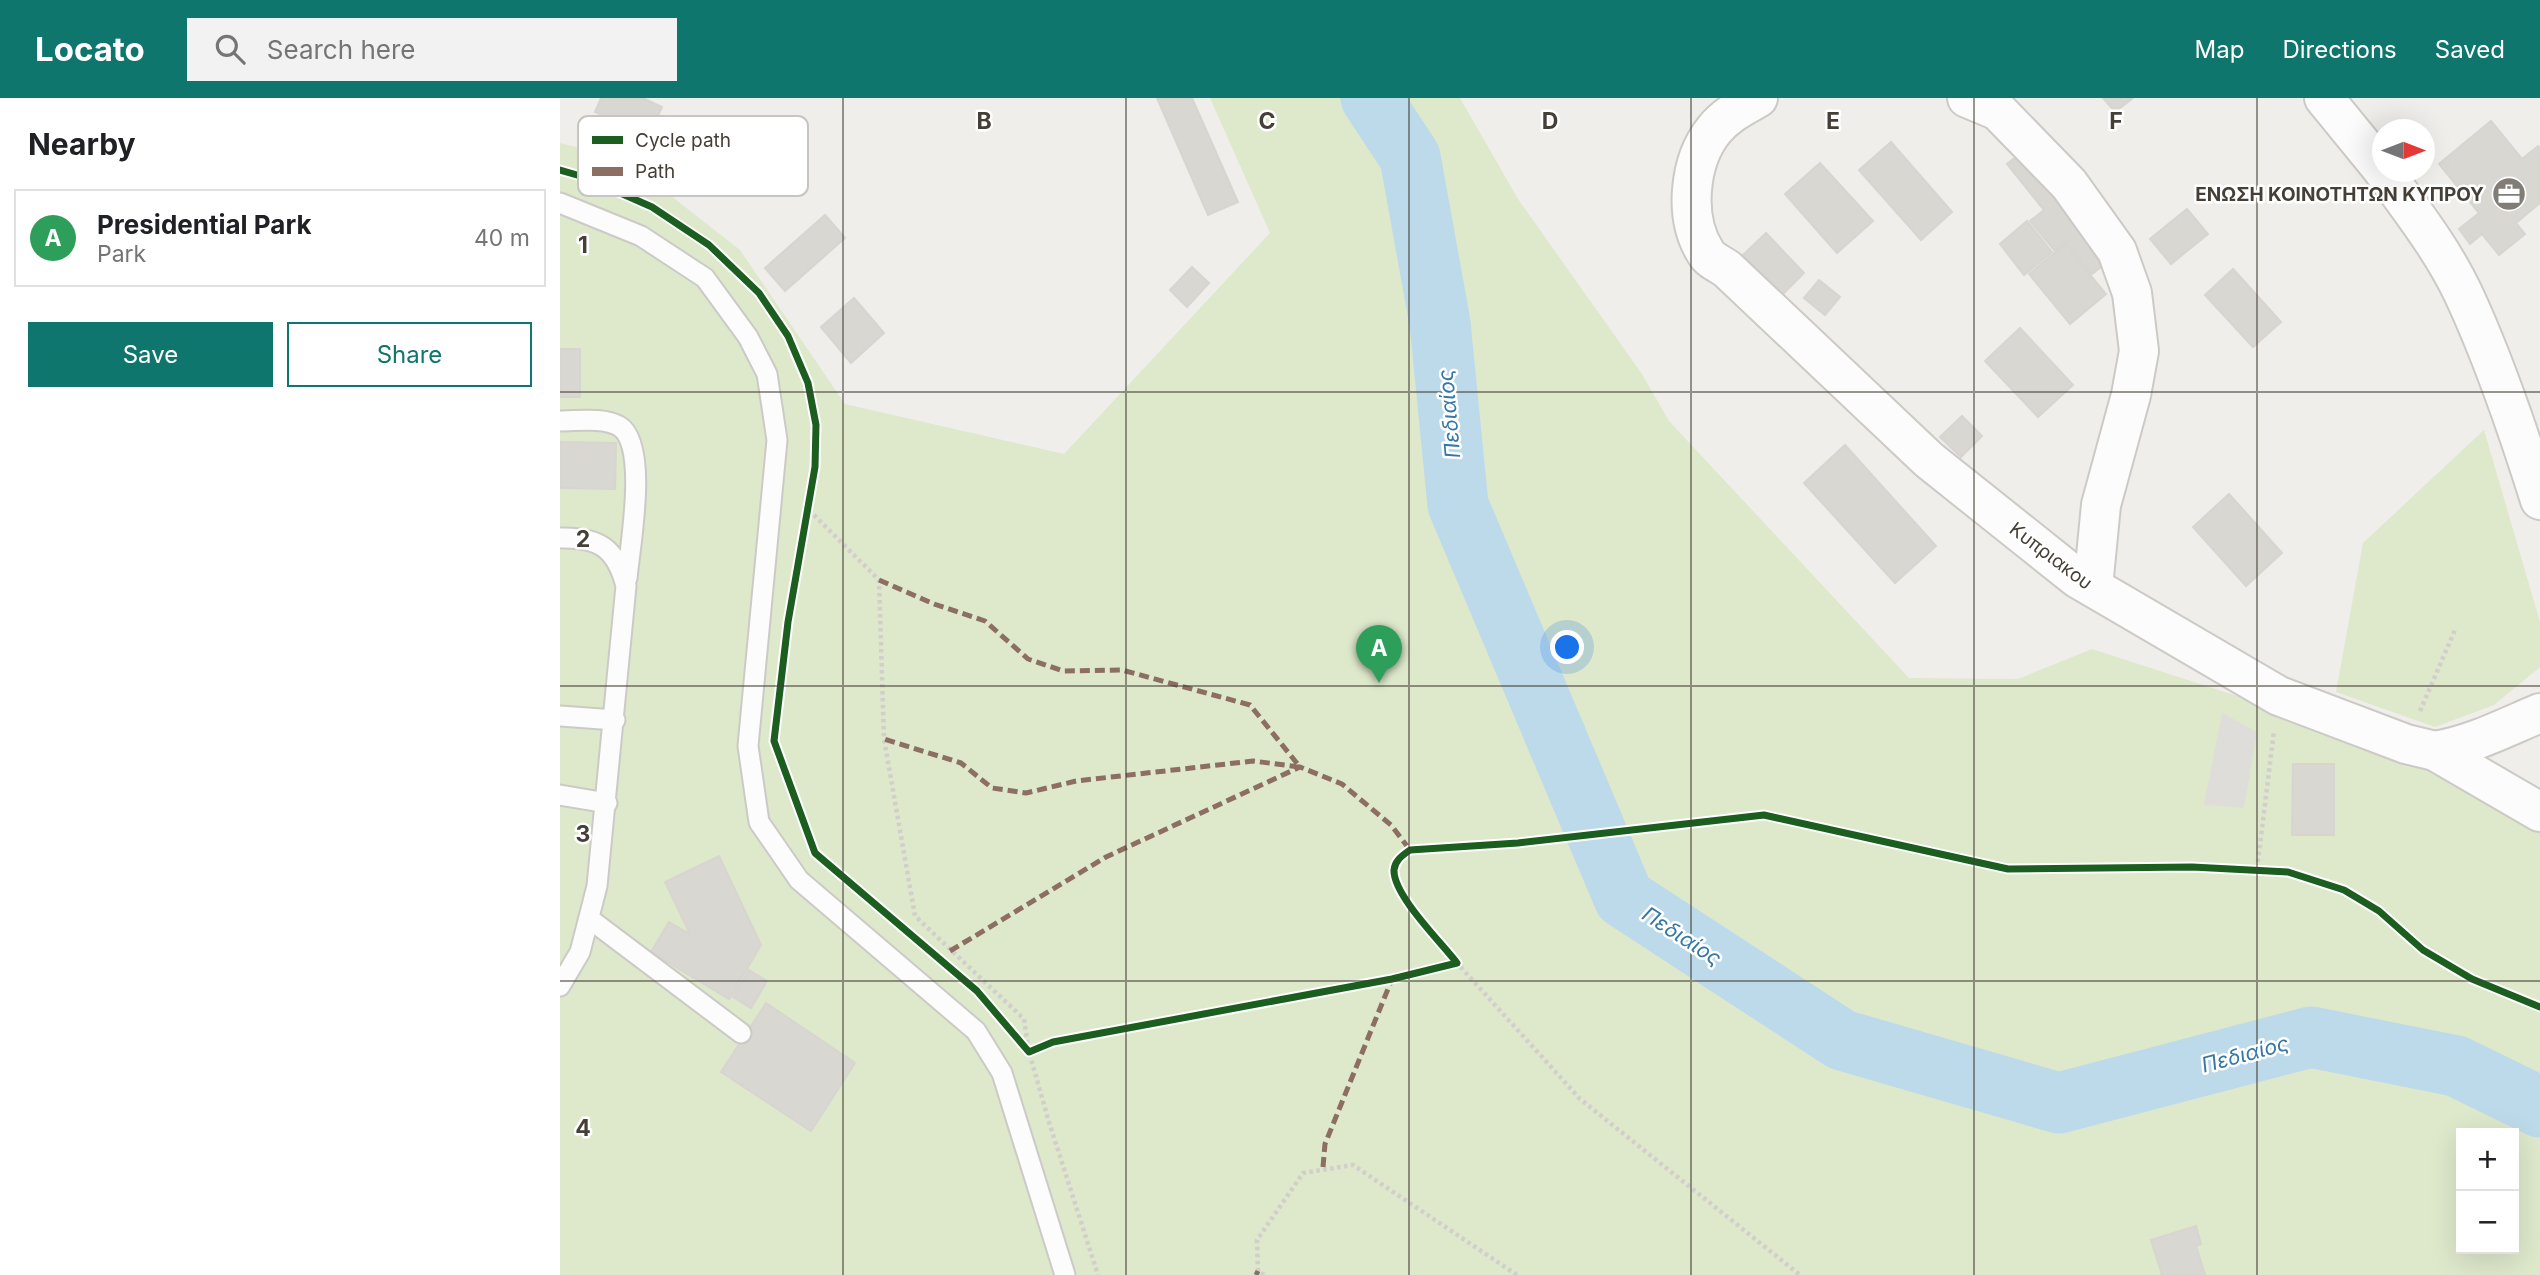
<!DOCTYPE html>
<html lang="en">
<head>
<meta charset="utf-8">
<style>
  body { margin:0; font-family:Inter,sans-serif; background:#f2f2f2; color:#202124 }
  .controls { position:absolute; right:21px; bottom:21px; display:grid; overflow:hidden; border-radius:0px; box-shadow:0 7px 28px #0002 }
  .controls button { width:63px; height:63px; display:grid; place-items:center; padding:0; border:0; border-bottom:2px solid #e0e0e0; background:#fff; color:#202124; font:35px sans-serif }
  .compass { position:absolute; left:1812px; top:21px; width:63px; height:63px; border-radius:50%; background:#fff; box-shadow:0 7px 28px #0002; rotate:90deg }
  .you { position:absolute; left:1008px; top:550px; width:24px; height:24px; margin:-18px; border:5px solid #fff; border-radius:50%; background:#1a73e8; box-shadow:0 0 0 10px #1a73e833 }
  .badge { display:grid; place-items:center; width:46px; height:46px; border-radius:50%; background:#0f766e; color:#fff; font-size:23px; font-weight:700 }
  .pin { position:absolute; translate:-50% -58px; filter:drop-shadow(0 2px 4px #0008) }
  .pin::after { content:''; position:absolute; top:37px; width:24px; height:21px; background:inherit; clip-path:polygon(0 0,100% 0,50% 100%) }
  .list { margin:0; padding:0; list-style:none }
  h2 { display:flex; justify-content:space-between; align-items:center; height:91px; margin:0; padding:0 28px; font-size:30px }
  h2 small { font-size:23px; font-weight:400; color:#757577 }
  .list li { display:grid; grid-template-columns:46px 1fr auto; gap:21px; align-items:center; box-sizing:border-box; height:98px; margin:0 14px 14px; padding:0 14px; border:2px solid #e0e0e0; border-radius:0px }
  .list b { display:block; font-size:26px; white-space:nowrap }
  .list p { margin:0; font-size:23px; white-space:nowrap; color:#757577 }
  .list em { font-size:23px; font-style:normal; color:#757577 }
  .actions { display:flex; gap:14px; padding:21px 28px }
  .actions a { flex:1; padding:16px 0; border:2px solid #0f766e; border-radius:0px; text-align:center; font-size:24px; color:#0f766e }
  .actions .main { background:#0f766e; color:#fff }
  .icon { flex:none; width:38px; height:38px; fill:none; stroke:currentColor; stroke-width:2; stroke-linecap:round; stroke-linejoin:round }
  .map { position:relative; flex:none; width:1980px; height:1177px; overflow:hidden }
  header { display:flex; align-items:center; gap:42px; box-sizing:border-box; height:98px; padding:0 35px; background:#0f766e; color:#fff }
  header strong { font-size:33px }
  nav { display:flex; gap:38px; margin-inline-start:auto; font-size:24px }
  .search { width:490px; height:63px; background:#f2f2f2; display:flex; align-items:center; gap:18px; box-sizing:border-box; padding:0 24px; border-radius:0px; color:#757577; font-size:26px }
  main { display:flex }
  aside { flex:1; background:#fff }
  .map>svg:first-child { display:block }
  .green { fill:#dee8cb; fill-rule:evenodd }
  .parking { fill:#dfddda }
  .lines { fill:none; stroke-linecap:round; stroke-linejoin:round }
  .river { stroke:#bddaeb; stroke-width:61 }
  .building { fill:#d9d7d2; stroke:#d8d5d0; stroke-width:2 }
  .lane-casing { stroke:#cccac6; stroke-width:23 }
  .street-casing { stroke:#cccac6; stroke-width:42 }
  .path { stroke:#d1cecb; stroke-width:4.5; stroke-dasharray:3.5 3.5; stroke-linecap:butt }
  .lane { stroke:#fdfcfc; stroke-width:19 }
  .street { stroke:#fdfcfc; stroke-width:38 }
  .quiet { stroke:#8d6e63; stroke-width:5; stroke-dasharray:10 5; stroke-linecap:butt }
  .cycleway-casing { stroke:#fff; stroke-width:11 }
  .cycleway { stroke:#1b5e20; stroke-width:7 }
  .grid { fill:none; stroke:#453f37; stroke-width:2; stroke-opacity:0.55 }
  .labels { text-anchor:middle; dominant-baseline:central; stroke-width:5; stroke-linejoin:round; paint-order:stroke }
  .poi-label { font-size:19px; font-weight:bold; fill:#453f37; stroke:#fff; text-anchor:end }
  .street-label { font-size:19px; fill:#453f37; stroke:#fff }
  .water-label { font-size:21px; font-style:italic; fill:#3478a3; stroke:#fff }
  .key { fill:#fff; stroke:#c7c5c3; stroke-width:2 }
  .key-label { font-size:19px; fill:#453f37 }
  .grid-label { font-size:23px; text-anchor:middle; font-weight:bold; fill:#453f37; stroke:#fff; stroke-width:5; stroke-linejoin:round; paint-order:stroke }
</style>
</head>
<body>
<header>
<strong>Locato</strong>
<div class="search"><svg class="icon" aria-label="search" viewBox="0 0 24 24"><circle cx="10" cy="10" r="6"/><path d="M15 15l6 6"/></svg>Search here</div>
<nav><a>Map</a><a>Directions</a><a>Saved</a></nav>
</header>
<main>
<aside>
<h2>Nearby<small></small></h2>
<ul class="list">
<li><span class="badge" style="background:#2e9e5b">A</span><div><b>Presidential Park</b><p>Park</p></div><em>40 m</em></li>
</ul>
<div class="actions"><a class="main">Save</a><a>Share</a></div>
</aside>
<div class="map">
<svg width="1980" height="1177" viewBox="0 0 1980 1177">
  <rect width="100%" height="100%" fill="#f0eeea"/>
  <g class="green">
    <path d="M650,0H900L958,101L1082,276L1109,323L1349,580L1458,581L1532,551L1837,650L1980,716V1177H0V45L64,61L180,152L285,306L504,356L710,135ZM1901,1035H1954V1151H1901Z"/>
    <polygon points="1924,332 1980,524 1980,569 1934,607 1875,629 1776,594 1803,445"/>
  </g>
  <polygon class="parking" points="1662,615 1697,634 1684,710 1644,707"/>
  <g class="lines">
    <polyline class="river" points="811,0 850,59 880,225 898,407 1064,800 1282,942 1499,1005 1751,939 1896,968 1980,1009"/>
  </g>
  <g class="building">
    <polygon points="41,0 83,0 102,9 89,38 35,14"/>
    <polygon points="597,0 632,0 678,104 648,117"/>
    <polygon points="1543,0 1573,0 1555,14"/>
    <polygon points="1931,23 1962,61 1978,48 1980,50 1980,105 1956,125 1965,136 1939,157 1922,136 1910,146 1899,131 1919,115 1879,66"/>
    <polygon points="1331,44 1392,114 1361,142 1299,72"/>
    <polygon points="1462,54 1551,161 1532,176 1506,144 1495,153 1470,123 1484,112 1447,66"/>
    <polygon points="1260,65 1313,123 1277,155 1225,96"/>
    <polygon points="1627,111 1648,136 1611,166 1590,141"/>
    <polygon points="265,117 285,140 225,193 205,170"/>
    <polygon points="1467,123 1492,154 1464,177 1440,146"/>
    <polygon points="1206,135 1244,175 1222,197 1183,157"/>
    <polygon points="1505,146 1546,196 1510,226 1469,176"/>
    <polygon points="632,169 649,185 627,209 610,192"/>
    <polygon points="1673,171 1721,224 1693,249 1645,197"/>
    <polygon points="1259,182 1280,199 1265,217 1244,200"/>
    <polygon points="294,200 324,235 291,265 261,229"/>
    <polygon points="1460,230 1513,287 1478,319 1425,263"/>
    <rect x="0" y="251" width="20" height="48"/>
    <polygon points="1402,318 1422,338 1401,359 1380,339"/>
    <polygon points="0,344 56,345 55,391 0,390"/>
    <polygon points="1285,347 1376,448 1335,485 1244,385"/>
    <polygon points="1669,396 1722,455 1686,488 1633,429"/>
    <polygon points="1733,666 1774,666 1774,737 1732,737"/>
    <polygon points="159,758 201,847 169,901 91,854 109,824 130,836 105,784"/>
    <polygon points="189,872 207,883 191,910 173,899"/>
    <polygon points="206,905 295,965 251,1033 161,974"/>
    <polygon points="1636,1128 1641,1146 1636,1148 1645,1177 1602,1177 1591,1142"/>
  </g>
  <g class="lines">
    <g class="lane-casing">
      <g id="lane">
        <polyline points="0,105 81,138 145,180 188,239 207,276 217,342 188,648 199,724 239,782 416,933 442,975 505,1177"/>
        <path d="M0,323C18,323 43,319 59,328C89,346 70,448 67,480"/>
        <path d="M0,440C39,439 56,450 66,488L37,788L20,854L0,888"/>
        <polyline points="0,618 55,622"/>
        <polyline points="0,697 47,705"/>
        <polyline points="31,822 181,935"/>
      </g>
    </g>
    <g class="street-casing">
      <g id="street">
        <path d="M1198,0C1182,9 1166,17 1154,32C1129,63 1123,120 1146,155C1150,162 1160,166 1167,171L1369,362L1517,480L1719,598L1846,646L1875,653L1980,714"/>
        <polyline points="1407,0 1438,13 1509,86 1557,153 1572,195 1579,253 1571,297 1541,407 1533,489"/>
        <polyline points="1764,0 1822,71"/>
        <path d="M1824,74C1852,113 1882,151 1903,195C1934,261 1958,332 1980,402"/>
        <path d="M1875,653C1914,646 1944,630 1980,615"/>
      </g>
    </g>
    <g class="path">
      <polyline points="249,412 319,482 324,641 355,818 464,921 469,954 489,1024 538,1177"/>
      <polyline points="1860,613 1895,532"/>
      <polyline points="1108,728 958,745 850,752 838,760 834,770 837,790 897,865 1020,1001 1240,1177"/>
      <polyline points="1697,771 1714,633"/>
      <polyline points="469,954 493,944 832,881 897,865"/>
      <polyline points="704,1177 698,1173 697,1142 743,1075 793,1067 957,1177"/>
    </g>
    <use href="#lane" class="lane"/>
    <use href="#street" class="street"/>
    <g class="quiet">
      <polyline points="319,482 374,506 425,523 468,561 503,573 562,572 690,607 740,669 693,663 516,683 466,695 432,690 401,665 324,641"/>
      <polyline points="390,853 546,759 740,669 782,686 831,727 850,752"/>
      <polyline points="763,1069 765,1046 832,881"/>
      <polyline points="696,1177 698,1173"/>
    </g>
    <g class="cycleway-casing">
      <path id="cycleway" d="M0,72L24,79L92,109L149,147L199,195L228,238L248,285L256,327L255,369L228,524L214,643L255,755L417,893L469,954L493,944L832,881L897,865C881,844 833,797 834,772C835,762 843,757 850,752L958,745L1204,717L1448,771L1632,769L1728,774L1784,792L1819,813L1863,852L1912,881L1980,909"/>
    </g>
    <use href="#cycleway" class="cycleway"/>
  </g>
  <path class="grid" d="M283,0V1177M566,0V1177M849,0V1177M1131,0V1177M1414,0V1177M1697,0V1177M0,294H1980M0,588H1980M0,883H1980"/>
  <defs>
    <g id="office-disc" transform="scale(1.75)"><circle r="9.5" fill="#817c76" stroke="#fff"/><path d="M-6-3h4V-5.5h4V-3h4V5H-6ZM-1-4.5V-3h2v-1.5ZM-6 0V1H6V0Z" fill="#fff"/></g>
  </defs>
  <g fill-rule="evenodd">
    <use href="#office-disc" x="1949" y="96"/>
  </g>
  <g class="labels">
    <g class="poi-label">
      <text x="1924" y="96">ΕΝΩΣΗ ΚΟΙΝΟΤΗΤΩΝ ΚΥΠΡΟΥ</text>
    </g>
    <g class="street-label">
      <text transform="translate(1491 458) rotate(37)">Κυπριακου</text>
    </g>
    <g class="water-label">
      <text transform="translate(889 316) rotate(-95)">Πεδιαίος</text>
      <text transform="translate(1122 838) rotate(33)">Πεδιαίος</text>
      <text transform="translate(1685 956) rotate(-15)">Πεδιαίος</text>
    </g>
  </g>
  <rect x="18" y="18" width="230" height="80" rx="10" class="key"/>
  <rect x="32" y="38" width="31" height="8" fill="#1b5e20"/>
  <rect x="32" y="69" width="31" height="9" fill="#8d6e63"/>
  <g class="key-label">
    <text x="75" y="49">Cycle path</text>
    <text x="75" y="80">Path</text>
  </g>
  <g class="grid-label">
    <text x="424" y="31">B</text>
    <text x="707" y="31">C</text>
    <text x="990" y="31">D</text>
    <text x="1273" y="31">E</text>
    <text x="1556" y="31">F</text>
    <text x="23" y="155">1</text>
    <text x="23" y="449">2</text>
    <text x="23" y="744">3</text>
    <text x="23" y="1038">4</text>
  </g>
</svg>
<div class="controls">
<button>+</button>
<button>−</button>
</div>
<svg class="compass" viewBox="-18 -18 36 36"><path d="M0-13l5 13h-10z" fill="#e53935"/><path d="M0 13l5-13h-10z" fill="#757577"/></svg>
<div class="you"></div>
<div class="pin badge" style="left:819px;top:585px;background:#2e9e5b">A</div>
</div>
</main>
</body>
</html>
